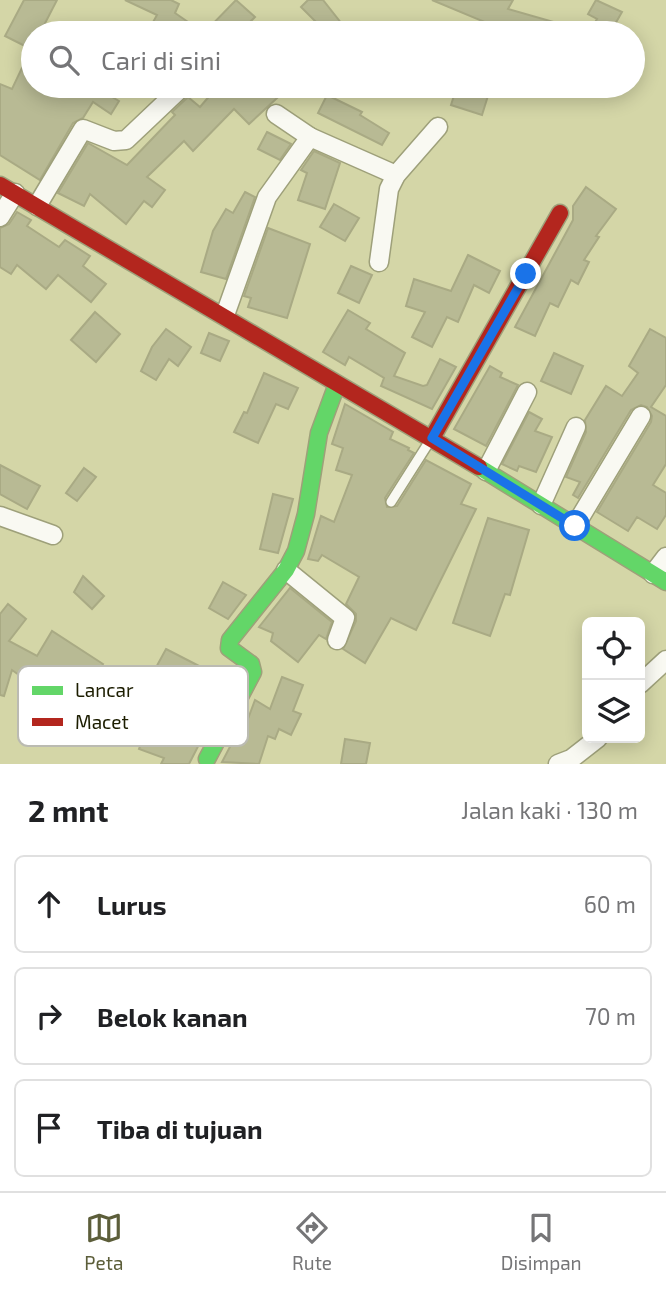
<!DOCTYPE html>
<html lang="id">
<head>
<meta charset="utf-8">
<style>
  body { margin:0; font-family:"Exo 2",sans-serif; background:#f6f6f6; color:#202124 }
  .controls { position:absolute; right:21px; bottom:21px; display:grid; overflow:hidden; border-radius:10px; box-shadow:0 4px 18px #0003 }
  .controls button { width:63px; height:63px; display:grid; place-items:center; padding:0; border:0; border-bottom:2px solid #e0e0e0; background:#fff; color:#202124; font:35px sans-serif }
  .stop { position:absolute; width:21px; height:21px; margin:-16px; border:5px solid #1a73e8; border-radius:50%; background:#fff }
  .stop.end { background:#1a73e8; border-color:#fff; box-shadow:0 2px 7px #0008 }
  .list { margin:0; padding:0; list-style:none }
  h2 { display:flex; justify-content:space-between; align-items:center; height:91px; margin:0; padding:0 28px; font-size:30px }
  h2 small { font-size:23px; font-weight:400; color:#757577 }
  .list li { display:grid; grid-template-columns:46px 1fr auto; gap:21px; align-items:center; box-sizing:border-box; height:98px; margin:0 14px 14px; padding:0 14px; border:2px solid #e0e0e0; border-radius:10px }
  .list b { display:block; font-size:26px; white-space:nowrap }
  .list em { font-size:23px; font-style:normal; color:#757577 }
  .icon { flex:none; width:38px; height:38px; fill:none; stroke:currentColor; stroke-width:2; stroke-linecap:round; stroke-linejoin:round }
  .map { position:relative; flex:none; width:666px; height:764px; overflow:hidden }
  .search { position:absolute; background:#fff; box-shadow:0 4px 18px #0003; left:21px; right:21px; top:21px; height:77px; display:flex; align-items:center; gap:18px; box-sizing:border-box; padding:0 24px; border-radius:38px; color:#757577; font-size:26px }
  .sheet { height:427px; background:#fff }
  nav { display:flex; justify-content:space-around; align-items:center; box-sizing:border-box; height:98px; border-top:2px solid #e0e0e0; background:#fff; font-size:19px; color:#757577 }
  nav a { display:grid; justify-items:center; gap:4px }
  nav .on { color:#5c5e3a }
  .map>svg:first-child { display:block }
  .building { fill:#b8ba94; stroke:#a9aa84; stroke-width:2 }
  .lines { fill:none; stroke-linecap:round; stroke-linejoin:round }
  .lane-casing { stroke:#9ea07a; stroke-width:12 }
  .street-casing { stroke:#9ea07a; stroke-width:21 }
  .fast-casing { stroke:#9ea07a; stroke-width:19 }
  .jam-casing { stroke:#9ea07a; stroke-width:19 }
  .lane { stroke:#f9f9f2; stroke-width:9 }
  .street { stroke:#f9f9f2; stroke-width:18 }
  .fast { stroke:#63d668; stroke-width:16 }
  .jam { stroke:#b3261e; stroke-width:16 }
  .route { stroke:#1a73e8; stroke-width:9 }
  .key { fill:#fff; stroke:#bbbbb2; stroke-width:2 }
  .key-label { font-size:19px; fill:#1c1d00 }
</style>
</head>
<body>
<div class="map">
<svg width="666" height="764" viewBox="0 0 666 764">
  <rect width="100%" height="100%" fill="#d4d6a7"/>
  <g class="building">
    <polygon points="24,0 57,0 40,33 33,33 33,86 103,86 100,90 119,101 111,114 93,102 83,118 73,123 40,180 0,155 0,84 12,89 31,49 5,36"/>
    <polygon points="125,0 171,0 179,4 175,13 204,33 236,0 255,17 250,22 264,33 147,33 157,15"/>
    <polygon points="308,0 323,0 349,33 327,33 301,7"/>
    <polygon points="432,0 513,0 508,9 578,29 578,33 531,33 518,30 517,33 490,33 492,25"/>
    <polygon points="596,0 622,12 610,33 589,33 597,19 588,14"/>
    <polygon points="218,86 290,86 249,124 234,109 193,151 184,141 147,177 165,190 152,207 144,201 126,224 90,194 84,206 58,193 88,143 127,165 175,115 172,112 188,97 200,107"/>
    <polygon points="457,86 491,86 482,115 451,105"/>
    <polygon points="327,95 362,112 360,115 389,133 382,145 318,113"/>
    <polygon points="267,132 291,144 280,160 258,149"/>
    <polygon points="314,151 340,163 325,209 298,200 307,173 301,170"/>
    <polygon points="586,187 616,209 596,236 599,237 584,260 589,262 578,284 571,280 558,307 550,303 535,336 515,327 573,220 573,206"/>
    <polygon points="245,192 255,197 226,279 201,272 213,231 226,209 233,213"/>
    <polygon points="334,204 359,218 345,241 320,227"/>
    <polygon points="17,212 31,220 27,226 59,247 65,240 90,256 83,266 106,284 91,302 58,275 46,289 17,265 11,274 0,267 0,228 9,224"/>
    <polygon points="268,228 310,244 287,318 248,307 251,298 244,296"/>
    <polygon points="468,255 500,271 489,293 474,285 458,322 447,317 432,347 412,337 425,312 406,306 414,279 451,291"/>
    <polygon points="351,266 372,275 359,303 338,293"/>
    <polygon points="348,310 370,323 366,329 405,353 394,376 423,386 427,385 440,359 456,367 432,409 381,386 384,378 349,357 345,365 323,352"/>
    <polygon points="95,312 120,334 96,362 71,340"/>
    <polygon points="166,329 191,347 178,366 169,359 156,380 141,371 152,347"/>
    <polygon points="650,329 666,338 666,385 651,407 666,416 666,464 653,485 666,493 666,515 657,529 637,517 628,531 597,512 651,422 652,416 647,407 641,405 631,410 578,498 573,495 580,482 566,477 586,432 585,420 606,386 622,396 638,373 629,366"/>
    <polygon points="209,333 229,341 220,361 201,353"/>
    <polygon points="554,353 583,366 571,394 541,381"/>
    <polygon points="490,366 502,373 500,377 518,385 486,446 454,429"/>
    <polygon points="264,373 298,388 288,409 276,404 258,443 234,432 244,412 247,413"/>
    <polygon points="345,404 393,432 390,439 409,448 408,450 414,453 385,498 387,507 397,506 426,460 471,484 461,504 476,509 416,630 391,618 365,663 343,649 356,621 356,614 346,604 359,577 322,555 318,561 308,559 321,516 334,522 352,475 336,470 343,448 332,444"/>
    <polygon points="529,412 542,419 535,431 552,437 536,472 519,466 517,471 502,464"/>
    <polygon points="0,465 40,486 27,509 0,494"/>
    <polygon points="84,468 96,477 77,501 66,493"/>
    <polygon points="273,494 293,499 278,553 260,549"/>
    <polygon points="488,518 529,530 510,595 505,594 490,636 453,623"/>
    <polygon points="83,576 104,596 92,609 74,592"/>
    <polygon points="223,582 246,595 228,619 209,608"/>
    <polygon points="290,588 332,622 326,639 319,635 298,662 271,641 273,633 259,627"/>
    <polygon points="8,604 26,619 9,641 37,656 52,631 103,664 87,692 92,695 82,711 53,693 50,697 12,670 4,696 0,695 0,614"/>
    <polygon points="166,649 205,669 201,677 210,684 216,677 230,684 189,764 161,764 164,758 139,749 145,734 133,731 138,711 126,708 137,680 147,684"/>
    <polygon points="282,677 303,685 293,711 301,714 291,735 279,729 275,739 268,736 259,764 222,762 233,741 239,743 255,700 270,709"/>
    <polygon points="345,739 370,743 366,764 341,764"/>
  </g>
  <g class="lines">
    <g class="lane-casing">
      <polyline id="lane" points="391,502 431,439"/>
    </g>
    <g class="street-casing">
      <g id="street">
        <polyline points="310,137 396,175"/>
        <polyline points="37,206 83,129 114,141 126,140 183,86"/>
        <polyline points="0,217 15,193"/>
        <polyline points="379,262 389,189 396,175 438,127"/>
        <polyline points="225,315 267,197 310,137 276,114"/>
        <polyline points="486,471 527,392"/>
        <polyline points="541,505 576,427"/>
        <polyline points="0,516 53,535"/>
        <polyline points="575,526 641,416"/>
        <polyline points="286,570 345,618 337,640"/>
        <polyline points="653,574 666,557"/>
        <polyline points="640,684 666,660"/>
        <polyline points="558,764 571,759 598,738"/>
      </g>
    </g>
    <g class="fast-casing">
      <g id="fast">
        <polyline points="479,467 666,582"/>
        <polyline points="207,759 253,672 251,664 229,648 230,640 286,570 296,551 306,514 319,433 337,384"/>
      </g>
    </g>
    <g class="jam-casing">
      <g id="jam">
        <polyline points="0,185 479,467"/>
        <polyline points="432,438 560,213"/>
      </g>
    </g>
    <use href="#lane" class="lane"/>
    <use href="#street" class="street"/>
    <use href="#fast" class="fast"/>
    <use href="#jam" class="jam"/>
  </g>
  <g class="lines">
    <polyline class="route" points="526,274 432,438 575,526"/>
  </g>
  <rect x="18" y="666" width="230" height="80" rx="10" class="key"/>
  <rect x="32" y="686" width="31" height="9" fill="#63d668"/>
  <rect x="32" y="718" width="31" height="8" fill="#b3261e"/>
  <g class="key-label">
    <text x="75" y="697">Lancar</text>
    <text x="75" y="729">Macet</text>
  </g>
</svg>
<div class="controls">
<button><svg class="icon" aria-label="locate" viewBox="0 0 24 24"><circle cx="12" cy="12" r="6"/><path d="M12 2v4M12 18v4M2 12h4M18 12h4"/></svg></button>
<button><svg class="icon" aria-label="layers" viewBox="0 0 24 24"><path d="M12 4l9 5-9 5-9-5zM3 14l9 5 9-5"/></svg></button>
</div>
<div class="stop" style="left:575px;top:526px"></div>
<div class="stop end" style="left:526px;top:274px"></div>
<div class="search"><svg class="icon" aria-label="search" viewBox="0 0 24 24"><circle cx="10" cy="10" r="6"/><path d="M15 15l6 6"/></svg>Cari di sini</div>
</div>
<section class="sheet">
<h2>2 mnt<small>Jalan kaki · 130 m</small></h2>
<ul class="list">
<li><svg class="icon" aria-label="ahead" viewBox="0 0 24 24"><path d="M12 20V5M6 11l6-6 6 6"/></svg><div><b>Lurus</b></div><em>60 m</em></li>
<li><svg class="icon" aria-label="right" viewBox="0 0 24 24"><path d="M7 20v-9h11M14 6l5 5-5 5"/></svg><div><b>Belok kanan</b></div><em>70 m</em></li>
<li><svg class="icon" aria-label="arrive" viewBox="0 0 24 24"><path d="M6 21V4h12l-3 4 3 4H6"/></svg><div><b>Tiba di tujuan</b></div></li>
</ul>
</section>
<nav>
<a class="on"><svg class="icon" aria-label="map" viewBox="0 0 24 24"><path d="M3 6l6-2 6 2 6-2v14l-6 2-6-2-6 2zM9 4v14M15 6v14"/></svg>Peta</a>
<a><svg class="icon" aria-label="directions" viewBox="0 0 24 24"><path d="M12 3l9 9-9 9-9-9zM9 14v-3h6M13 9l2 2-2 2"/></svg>Rute</a>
<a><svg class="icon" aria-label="saved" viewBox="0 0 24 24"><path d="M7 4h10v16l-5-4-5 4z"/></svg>Disimpan</a>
</nav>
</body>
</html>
